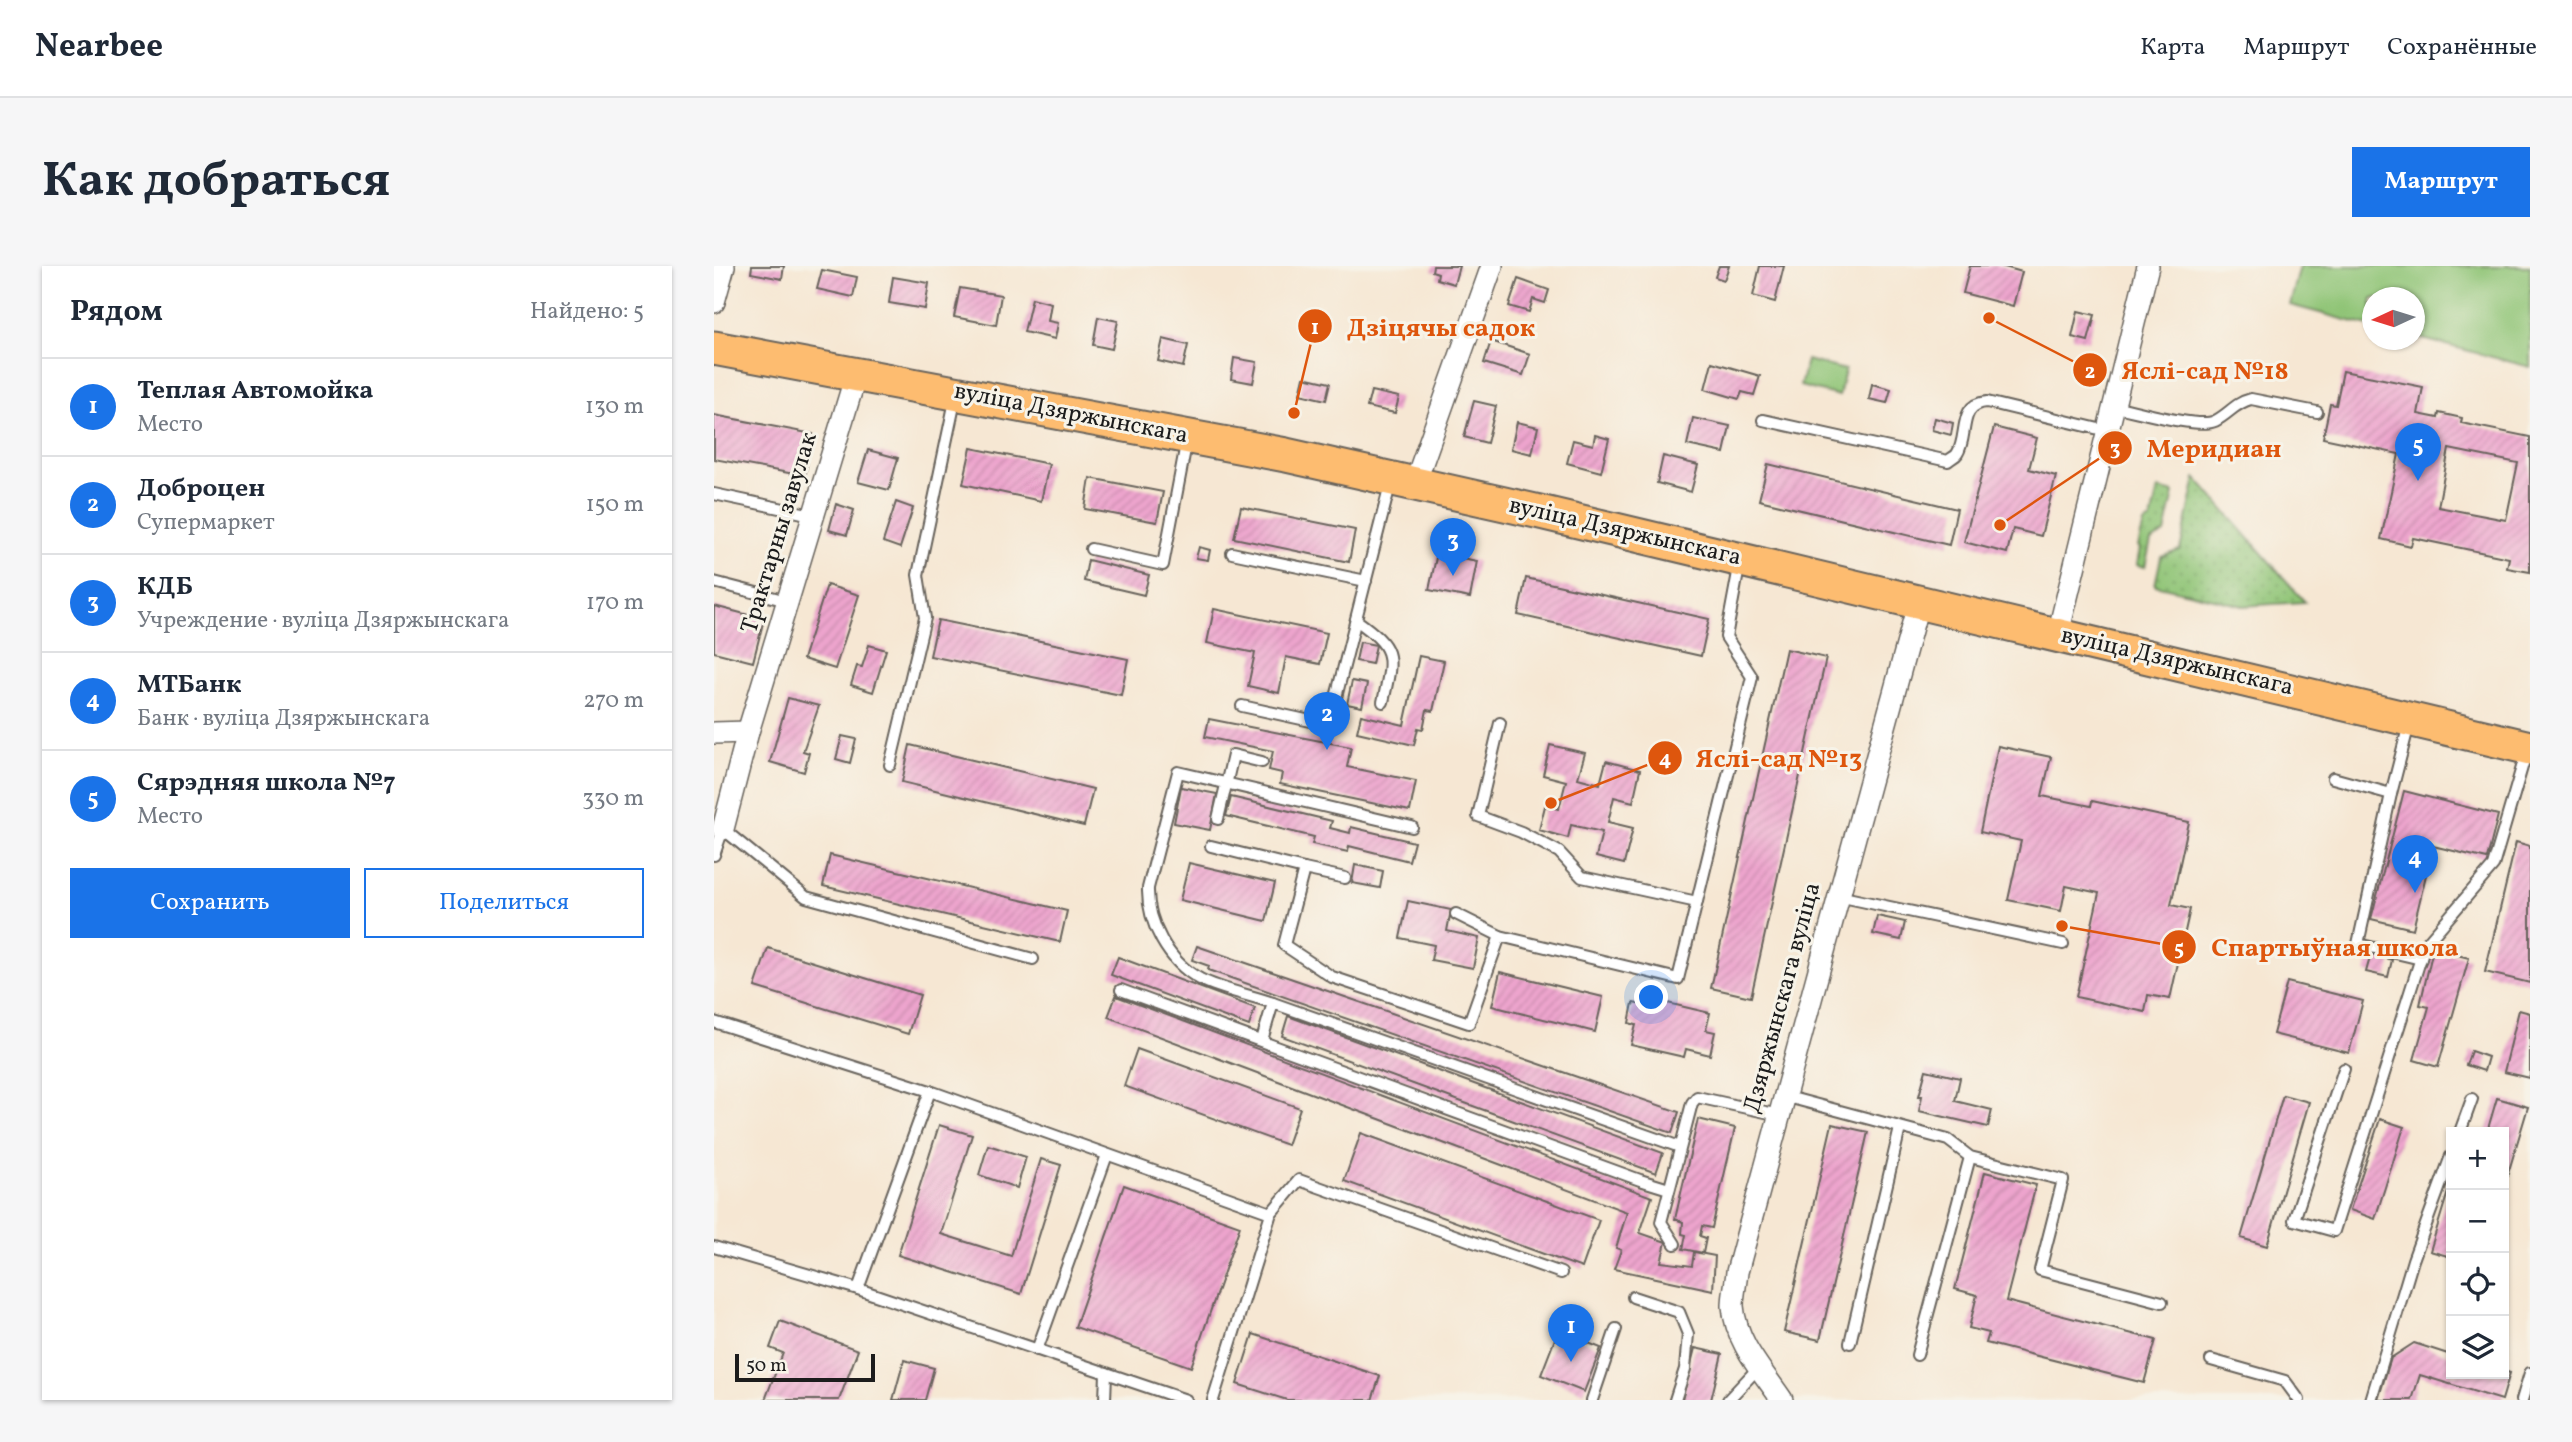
<!DOCTYPE html>
<html lang="ru">
<head>
<meta charset="utf-8">
<style>
  body { margin:0; font-family:Vollkorn,serif; background:#f6f6f7; color:#1f2937 }
  .controls { position:absolute; right:21px; bottom:21px; display:grid; overflow:hidden; border-radius:0px; box-shadow:0 2px 5px #0004 }
  .controls button { width:63px; height:63px; display:grid; place-items:center; padding:0; border:0; border-bottom:2px solid #e0e1e3; background:#fff; color:#1f2937; font:35px sans-serif }
  .compass { position:absolute; left:1648px; top:21px; width:63px; height:63px; border-radius:50%; background:#fff; box-shadow:0 2px 5px #0004; rotate:266deg }
  .scale { position:absolute; left:21px; bottom:18px; width:140px; box-sizing:border-box; padding-left:7px; border:4px solid #1c1c1c; border-top:0; font-size:19px; line-height:24px; white-space:nowrap; color:#1c1c1c; -webkit-text-stroke:5px #f7f3e8; paint-order:stroke }
  .you { position:absolute; left:938px; top:732px; width:24px; height:24px; margin:-18px; border:5px solid #fff; border-radius:50%; background:#1a73e8; box-shadow:0 0 0 10px #1a73e833 }
  .badge { display:grid; place-items:center; width:46px; height:46px; border-radius:50%; background:#1a73e8; color:#fff; font-size:23px; font-weight:700 }
  .pin { position:absolute; translate:-50% -58px; filter:drop-shadow(0 2px 4px #0008) }
  .pin::after { content:''; position:absolute; top:37px; width:24px; height:21px; background:inherit; clip-path:polygon(0 0,100% 0,50% 100%) }
  .list { margin:0; padding:0; list-style:none }
  h2 { display:flex; justify-content:space-between; align-items:center; height:91px; margin:0; padding:0 28px; font-size:30px }
  h2 small { font-size:23px; font-weight:400; color:#747a83 }
  .list li { display:grid; grid-template-columns:46px 1fr auto; gap:21px; align-items:center; box-sizing:border-box; height:98px; padding:0 28px; border-top:2px solid #e0e1e3 }
  .list b { display:block; font-size:26px; white-space:nowrap }
  .list p { margin:0; font-size:23px; white-space:nowrap; color:#747a83 }
  .list em { font-size:23px; font-style:normal; color:#747a83 }
  .actions { display:flex; gap:14px; padding:21px 28px }
  .actions a { flex:1; padding:16px 0; border:2px solid #1a73e8; border-radius:0px; text-align:center; font-size:24px; color:#1a73e8 }
  .actions .main { background:#1a73e8; color:#fff }
  .icon { flex:none; width:38px; height:38px; fill:none; stroke:currentColor; stroke-width:2; stroke-linecap:round; stroke-linejoin:round }
  .map { position:relative; flex:none; width:1816px; height:1134px; overflow:hidden; border-radius:0px }
  header { display:flex; align-items:center; gap:42px; box-sizing:border-box; height:98px; padding:0 35px; background:#fff; border-bottom:2px solid #e0e1e3 }
  header strong { font-size:33px }
  nav { display:flex; gap:38px; margin-inline-start:auto; font-size:24px }
  .intro { display:flex; align-items:center; justify-content:space-between; box-sizing:border-box; height:168px; padding:0 42px }
  h1 { margin:0; font-size:49px }
  .button { padding:18px 32px; border-radius:0px; background:#1a73e8; color:#fff; font-size:24px; font-weight:700 }
  main { display:flex; gap:42px; padding:0 42px }
  aside { flex:1; background:#fff; border-radius:0px; box-shadow:0 2px 5px #0004 }
  .map>svg:first-child { display:block }
  .grass { fill:url(#grass-dots); stroke:#567049; stroke-width:2 }
  .green { fill:#8fc476; stroke:#567049; stroke-width:2 }
  .building { fill:url(#building-hatch); fill-rule:evenodd }
  .lines { fill:none; stroke-linecap:round; stroke-linejoin:round }
  .service-casing { stroke:#68635c; stroke-width:14 }
  .minor-casing { stroke:#68635c; stroke-width:24 }
  .primary-casing { stroke:#68635c; stroke-width:37 }
  .service { stroke:#fff; stroke-width:10 }
  .minor { stroke:#fff; stroke-width:21 }
  .primary { stroke:#fdbc70; stroke-width:33 }
  .labels { text-anchor:middle; dominant-baseline:central; stroke-width:6; stroke-linejoin:round; paint-order:stroke }
  .street-label { font-size:24px; fill:#1c1c1c; stroke:#f7f3e8 }
  .leader { fill:none; stroke:#de560d; stroke-width:2.5 }
  .callout-dot { fill:#de560d; stroke:#f7f3e8; stroke-width:2.5 }
  .mark-label { font-size:21px; text-anchor:middle; font-weight:bold; fill:#fff }
  .callout-label { font-size:26px; text-anchor:middle; font-weight:bold; fill:#de560d; stroke:#f7f3e8; stroke-width:6; stroke-linejoin:round; paint-order:stroke }
</style>
</head>
<body>
<header>
<strong>Nearbee</strong>
<nav><a>Карта</a><a>Маршрут</a><a>Сохранённые</a></nav>
</header>
<div class="intro"><h1>Как добраться</h1><a class="button">Маршрут</a></div>
<main>
<aside>
<h2>Рядом<small>Найдено: 5</small></h2>
<ul class="list">
<li><span class="badge">1</span><div><b>Теплая Автомойка</b><p>Место</p></div><em>130 m</em></li>
<li><span class="badge">2</span><div><b>Доброцен</b><p>Супермаркет</p></div><em>150 m</em></li>
<li><span class="badge">3</span><div><b>КДБ</b><p>Учреждение · вуліца Дзяржынскага</p></div><em>170 m</em></li>
<li><span class="badge">4</span><div><b>МТБанк</b><p>Банк · вуліца Дзяржынскага</p></div><em>270 m</em></li>
<li><span class="badge">5</span><div><b>Сярэдняя школа №7</b><p>Место</p></div><em>330 m</em></li>
</ul>
<div class="actions"><a class="main">Сохранить</a><a>Поделиться</a></div>
</aside>
<div class="map">
<svg width="1816" height="1134" viewBox="0 0 1816 1134">
  <defs>
    <pattern id="grass-dots" width="8" height="8" patternUnits="userSpaceOnUse" patternTransform="scale(1.75)"><rect width="8" height="8" fill="#8fc476"/><path d="M2 2h.1M6 6h.1" fill="none" stroke="#7ba866" stroke-width="1.8" stroke-linecap="round"/></pattern>
    <pattern id="building-hatch" width="6" height="6" patternUnits="userSpaceOnUse" patternTransform="scale(1.75)"><rect width="6" height="6" fill="#eda4cd"/><path d="M-1 1l2-2M0 6l6-6M5 7l2-2" fill="none" stroke="#cb8daf"/></pattern>
  </defs>
  <rect width="100%" height="100%" fill="#f7f3e8"/>
  <filter id="ink" filterUnits="userSpaceOnUse"><feTurbulence type="fractalNoise" baseFrequency=".0143" numOctaves="2"/><feDisplacementMap in="SourceGraphic" scale="14" xChannelSelector="R" yChannelSelector="G"/><feConvolveMatrix kernelMatrix="1 2 1 2 8 2 1 2 1" color-interpolation-filters="sRGB"/></filter>
  <filter id="wash" filterUnits="userSpaceOnUse"><feTurbulence type="fractalNoise" baseFrequency=".00686" numOctaves="4" result="noise"/><feDisplacementMap in="SourceGraphic" scale="28" xChannelSelector="R" yChannelSelector="G"/><feGaussianBlur stdDeviation="1.57" result="paint"/><feColorMatrix in="noise" values="0 0 0 0 0 0 0 0 0 0 0 0 0 0 0 0 0 1.4 0 .05"/><feComposite in="paint" operator="in"/></filter>
  <g filter="url(#wash)">
    <rect width="100%" height="100%" fill="#f6e7d3"/>
    <g class="grass">
      <polygon points="1482,212 1591,336 1529,340 1441,319 1447,291 1466,284"/>
      <polygon points="1444,223 1460,227 1451,267 1437,275 1431,301 1423,299 1426,282 1424,281 1430,258 1437,254"/>
    </g>
    <g class="green">
      <polygon points="1586,0 1816,0 1816,101 1701,71 1700,32 1658,32 1658,61 1576,39"/>
      <polygon points="1093,94 1131,104 1125,130 1086,120"/>
    </g>
    <g id="blocks">
      <g class="building">
        <polygon points="38,0 70,0 68,13 37,7"/>
        <polygon points="719,0 745,0 740,18 723,13 724,7 718,5"/>
        <polygon points="1005,0 1015,0 1010,14 1001,11"/>
        <polygon points="1046,0 1070,0 1061,36 1039,30"/>
        <polygon points="1256,0 1287,0 1308,6 1299,40 1249,27"/>
        <polygon points="108,4 143,11 139,31 103,23"/>
        <polygon points="179,11 215,17 211,43 175,37"/>
        <polygon points="804,13 835,24 831,37 819,33 815,46 795,40"/>
        <polygon points="246,22 287,29 282,59 240,51"/>
        <polygon points="318,32 337,37 334,55 344,57 341,73 310,66"/>
        <polygon points="1364,45 1381,49 1374,75 1358,71"/>
        <polygon points="384,51 404,55 398,83 379,79"/>
        <polygon points="449,73 474,79 469,101 444,95"/>
        <polygon points="777,75 816,88 809,109 770,97"/>
        <polygon points="520,92 543,96 539,117 517,113"/>
        <polygon points="998,96 1046,110 1040,129 1028,126 1025,133 991,123"/>
        <path d="M1629,105L1709,121L1704,148L1724,152L1725,147L1748,152L1747,157L1816,171V306L1793,302L1795,292L1699,272L1697,280L1667,273L1685,188L1609,172L1616,138L1622,139ZM1735,183L1804,197L1792,254L1724,241Z"/>
        <polygon points="590,111 616,117 612,134 586,128"/>
        <polygon points="1158,118 1177,123 1173,137 1155,133"/>
        <polygon points="657,125 685,131 681,147 653,141"/>
        <polygon points="760,135 782,140 773,177 750,171"/>
        <polygon points="0,149 99,168 91,210 0,193"/>
        <polygon points="979,152 1016,160 1010,187 973,179"/>
        <polygon points="1221,152 1239,157 1237,169 1218,164"/>
        <polygon points="803,156 824,161 818,188 797,183"/>
        <polygon points="1280,161 1323,172 1315,203 1342,210 1327,270 1299,263 1293,287 1250,276"/>
        <polygon points="881,169 895,173 887,206 853,197 859,174 879,179"/>
        <polygon points="257,182 335,198 327,235 249,218"/>
        <polygon points="154,184 184,192 175,224 144,216"/>
        <polygon points="949,190 984,199 977,226 943,217"/>
        <polygon points="1054,198 1243,243 1235,279 1045,234"/>
        <polygon points="376,212 449,226 443,256 371,243"/>
        <polygon points="182,236 199,242 186,282 169,276"/>
        <polygon points="122,238 140,244 133,269 115,264"/>
        <polygon points="527,241 641,264 635,296 520,272"/>
        <polygon points="485,281 496,284 494,294 482,292"/>
        <polygon points="723,287 763,295 756,332 715,324"/>
        <polygon points="374,294 435,309 430,329 370,315"/>
        <polygon points="812,312 995,353 987,390 804,349"/>
        <polygon points="113,319 145,329 121,403 89,393"/>
        <polygon points="0,340 50,353 39,396 0,386"/>
        <polygon points="500,343 613,367 606,398 572,391 565,427 534,420 541,387 493,377"/>
        <polygon points="224,354 414,393 407,429 216,390"/>
        <polygon points="646,376 662,379 658,398 642,395"/>
        <polygon points="155,379 172,384 159,426 137,419 143,400 148,401"/>
        <polygon points="1072,383 1112,392 1037,731 997,722"/>
        <polygon points="705,390 730,395 719,445 713,444 709,463 704,462 700,479 643,466 647,449 690,459"/>
        <polygon points="638,415 653,418 648,441 633,438"/>
        <polygon points="74,432 105,440 89,485 95,487 90,506 56,496"/>
        <polygon points="495,453 637,481 633,501 702,515 696,545 566,518 568,507 555,504 559,485 491,471"/>
        <polygon points="128,470 142,473 136,497 122,493"/>
        <polygon points="196,479 379,523 370,560 188,516"/>
        <polygon points="836,479 871,487 864,512 886,518 892,495 926,504 919,536 900,531 894,556 919,562 910,598 882,591 888,566 857,559 854,572 825,564 831,540 845,543 852,515 829,509"/>
        <polygon points="1284,480 1337,491 1328,530 1377,540 1378,535 1475,556 1457,639 1476,643 1456,733 1434,729 1431,746 1362,731 1385,627 1352,620 1347,645 1294,634 1307,575 1266,566"/>
        <polygon points="467,521 503,528 496,564 460,557"/>
        <polygon points="1690,525 1784,549 1773,593 1719,580 1699,663 1657,653"/>
        <polygon points="517,531 618,555 616,562 636,567 637,561 700,576 695,595 635,580 634,586 598,578 600,571 512,550"/>
        <polygon points="1802,576 1816,580 1816,717 1771,706"/>
        <polygon points="116,589 353,645 346,676 109,620"/>
        <polygon points="475,597 561,617 552,655 466,634"/>
        <polygon points="641,599 669,605 666,622 638,617"/>
        <polygon points="694,635 737,644 733,665 765,672 759,702 717,694 720,679 686,672"/>
        <polygon points="1163,650 1191,656 1187,674 1159,668"/>
        <polygon points="483,680 965,846 958,867 494,704 495,700 478,694"/>
        <polygon points="54,682 206,729 194,768 41,721"/>
        <polygon points="1719,683 1755,692 1724,801 1700,794 1715,741 1706,739"/>
        <polygon points="1657,688 1678,694 1674,711 1652,706"/>
        <polygon points="404,691 541,742 535,760 397,709"/>
        <polygon points="786,706 889,731 881,766 778,740"/>
        <polygon points="1573,716 1649,735 1635,787 1559,768"/>
        <polygon points="402,730 938,931 926,967 952,976 947,996 978,1000 980,986 1001,990 999,1024 900,1003 907,984 902,982 913,946 394,751"/>
        <polygon points="945,735 996,747 992,764 1001,766 996,789 972,783 970,791 917,779 922,759 915,757 919,737 943,742"/>
        <polygon points="1805,744 1816,747 1816,812 1790,806"/>
        <polygon points="574,750 949,887 942,907 568,770"/>
        <polygon points="423,783 586,842 573,879 410,820"/>
        <polygon points="1757,785 1774,791 1770,805 1752,799"/>
        <polygon points="1212,804 1246,812 1241,835 1278,844 1274,861 1205,845 1208,830 1205,830"/>
        <polygon points="1569,829 1595,836 1553,980 1527,972"/>
        <polygon points="1783,832 1814,841 1790,921 1790,866 1773,866"/>
        <polygon points="984,853 1021,862 998,962 988,960 986,970 992,972 989,987 969,983 972,969 968,968 969,956 961,953"/>
        <polygon points="1666,853 1690,861 1661,953 1636,944"/>
        <polygon points="1118,858 1154,866 1106,1074 1070,1066"/>
        <polygon points="225,859 258,869 227,968 297,990 327,893 347,899 307,1028 184,989"/>
        <polygon points="647,867 885,954 868,1002 630,915"/>
        <polygon points="274,879 312,891 303,922 265,909"/>
        <polygon points="1271,906 1322,919 1292,1035 1442,1074 1430,1117 1272,1077 1275,1067 1255,1062 1263,1029 1241,1023"/>
        <polygon points="1737,916 1737,991 1716,985"/>
        <polygon points="410,919 526,960 477,1101 361,1061"/>
        <polygon points="66,1055 144,1084 125,1134 51,1134 69,1087 56,1082"/>
        <polygon points="844,1065 887,1082 870,1126 827,1109"/>
        <polygon points="539,1068 666,1110 658,1134 573,1134 523,1118"/>
        <polygon points="1700,1077 1737,1089 1737,1108 1790,1108 1790,1105 1796,1107 1788,1134 1706,1109 1698,1134 1664,1134 1677,1092"/>
        <polygon points="981,1082 1008,1088 997,1134 968,1134"/>
        <polygon points="190,1094 220,1102 211,1134 179,1134"/>
      </g>
    </g>
  </g>
  <g filter="url(#ink)">
    <use href="#blocks" fill-opacity="0" stroke="#68635c" stroke-width="2"/>
    <g class="lines">
      <g class="service-casing">
        <g id="service">
          <path d="M1399,140C1420,144 1484,163 1501,155C1515,148 1521,137 1537,133L1603,146"/>
          <path d="M1049,154L1234,195C1237,192 1241,191 1243,188C1255,170 1243,138 1273,136L1393,165"/>
          <polyline points="0,228 98,249"/>
          <polyline points="377,283 449,299 473,173"/>
          <polyline points="518,287 652,315"/>
          <polyline points="0,316 73,335"/>
          <path d="M642,354C683,383 679,390 669,436"/>
          <polyline points="528,440 615,459 677,215"/>
          <polyline points="786,457 764,550 807,566 845,586 868,611 983,636"/>
          <polyline points="176,499 211,352 204,309 242,130"/>
          <polyline points="1619,512 1677,528 1695,458"/>
          <polyline points="1677,528 1644,678 1707,693"/>
          <polyline points="504,553 519,489 548,496"/>
          <polyline points="497,580 590,603 570,679 618,711 755,757 786,670"/>
          <polyline points="0,589 9,563 92,631 319,693"/>
          <polyline points="590,603 631,612"/>
          <polyline points="1124,630 1349,678"/>
          <polyline points="742,648 786,670 964,713 1038,411 1012,371 1026,296"/>
          <polyline points="407,724 926,914 955,923"/>
          <path d="M559,737C536,729 508,724 486,713C454,696 433,656 434,622L464,506L698,561"/>
          <polyline points="0,756 216,825 144,1023"/>
          <polyline points="548,774 559,737 966,881"/>
          <polyline points="1630,803 1580,954 1620,965 1711,679 1779,600 1813,484"/>
          <polyline points="216,825 557,947 499,1134"/>
          <polyline points="1070,830 1234,874 1256,891 1349,914 1326,1004 1448,1036"/>
          <polyline points="1746,866 1758,833"/>
          <polyline points="557,947 585,914 847,1007"/>
          <polyline points="961,978 947,956 978,837 983,831 1065,849"/>
          <polyline points="0,981 144,1023 472,1134"/>
          <polyline points="919,1031 965,1046 974,1068 971,1103 961,1134"/>
          <polyline points="1136,1077 1186,862"/>
          <polyline points="323,1084 393,889"/>
          <polyline points="1203,1089 1256,891"/>
          <polyline points="1497,1094 1571,1115 1585,1134"/>
          <polyline points="391,1134 392,1107"/>
          <polyline points="878,1134 902,1063"/>
          <polyline points="1014,1134 1046,1100"/>
          <polyline points="1657,1134 1699,994 1737,890"/>
          <polyline points="1808,1134 1816,1107"/>
        </g>
      </g>
      <g class="minor-casing">
        <g id="minor">
          <polyline points="0,36 10,0"/>
          <polyline points="701,217 778,0"/>
          <polyline points="1344,368 1434,0"/>
          <polyline points="0,467 34,466"/>
          <polyline points="9,563 34,466 142,109"/>
          <path d="M1068,1134C1048,1104 1022,1077 1019,1040C1019,1029 1022,1017 1023,1006L1205,335"/>
        </g>
      </g>
      <g class="primary-casing">
        <polyline id="primary" points="0,82 572,189 826,246 1816,482"/>
      </g>
      <use href="#service" class="service"/>
      <use href="#minor" class="minor"/>
      <use href="#primary" class="primary"/>
    </g>
  </g>
  <g class="labels">
    <g class="street-label">
      <text transform="translate(357 148) rotate(11)">вуліца Дзяржынскага</text>
      <text transform="translate(911 266) rotate(13)">вуліца Дзяржынскага</text>
      <text transform="translate(66 267) rotate(-73)">Трактарны завулак</text>
      <text transform="translate(1463 396) rotate(13)">вуліца Дзяржынскага</text>
      <text transform="translate(1069 732) rotate(-75)">Дзяржынскага вуліца</text>
    </g>
  </g>
  <path class="leader" d="M580 147L601 60M1275 52L1376 104M1286 259L1401 182M837 537L951 492M1348 660L1465 681"/>
  <g class="callout-dot">
    <circle cx="580" cy="147" r="7"/>
    <circle cx="1275" cy="52" r="7"/>
    <circle cx="1286" cy="259" r="7"/>
    <circle cx="837" cy="537" r="7"/>
    <circle cx="1348" cy="660" r="7"/>
    <circle cx="601" cy="60" r="18"/>
    <circle cx="1376" cy="104" r="18"/>
    <circle cx="1401" cy="182" r="18"/>
    <circle cx="951" cy="492" r="18"/>
    <circle cx="1465" cy="681" r="18"/>
  </g>
  <g class="mark-label">
    <text x="601" y="68">1</text>
    <text x="1376" y="112">2</text>
    <text x="1401" y="189">3</text>
    <text x="951" y="499">4</text>
    <text x="1465" y="689">5</text>
  </g>
  <g class="callout-label">
    <text x="727" y="70">Дзіцячы садок</text>
    <text x="1491" y="113">Яслі-сад №18</text>
    <text x="1500" y="191">Меридиан</text>
    <text x="1065" y="501">Яслі-сад №13</text>
    <text x="1621" y="690">Спартыўная школа</text>
  </g>
</svg>
<div class="controls">
<button>+</button>
<button>−</button>
<button><svg class="icon" aria-label="locate" viewBox="0 0 24 24"><circle cx="12" cy="12" r="6"/><path d="M12 2v4M12 18v4M2 12h4M18 12h4"/></svg></button>
<button><svg class="icon" aria-label="layers" viewBox="0 0 24 24"><path d="M12 4l9 5-9 5-9-5zM3 14l9 5 9-5"/></svg></button>
</div>
<svg class="compass" viewBox="-18 -18 36 36"><path d="M0-13l5 13h-10z" fill="#e53935"/><path d="M0 13l5-13h-10z" fill="#747a83"/></svg>
<div class="scale">50 m</div>
<div class="you"></div>
<div class="pin badge" style="left:857px;top:1096px">1</div>
<div class="pin badge" style="left:613px;top:484px">2</div>
<div class="pin badge" style="left:739px;top:310px">3</div>
<div class="pin badge" style="left:1701px;top:627px">4</div>
<div class="pin badge" style="left:1704px;top:215px">5</div>
</div>
</main>
</body>
</html>
